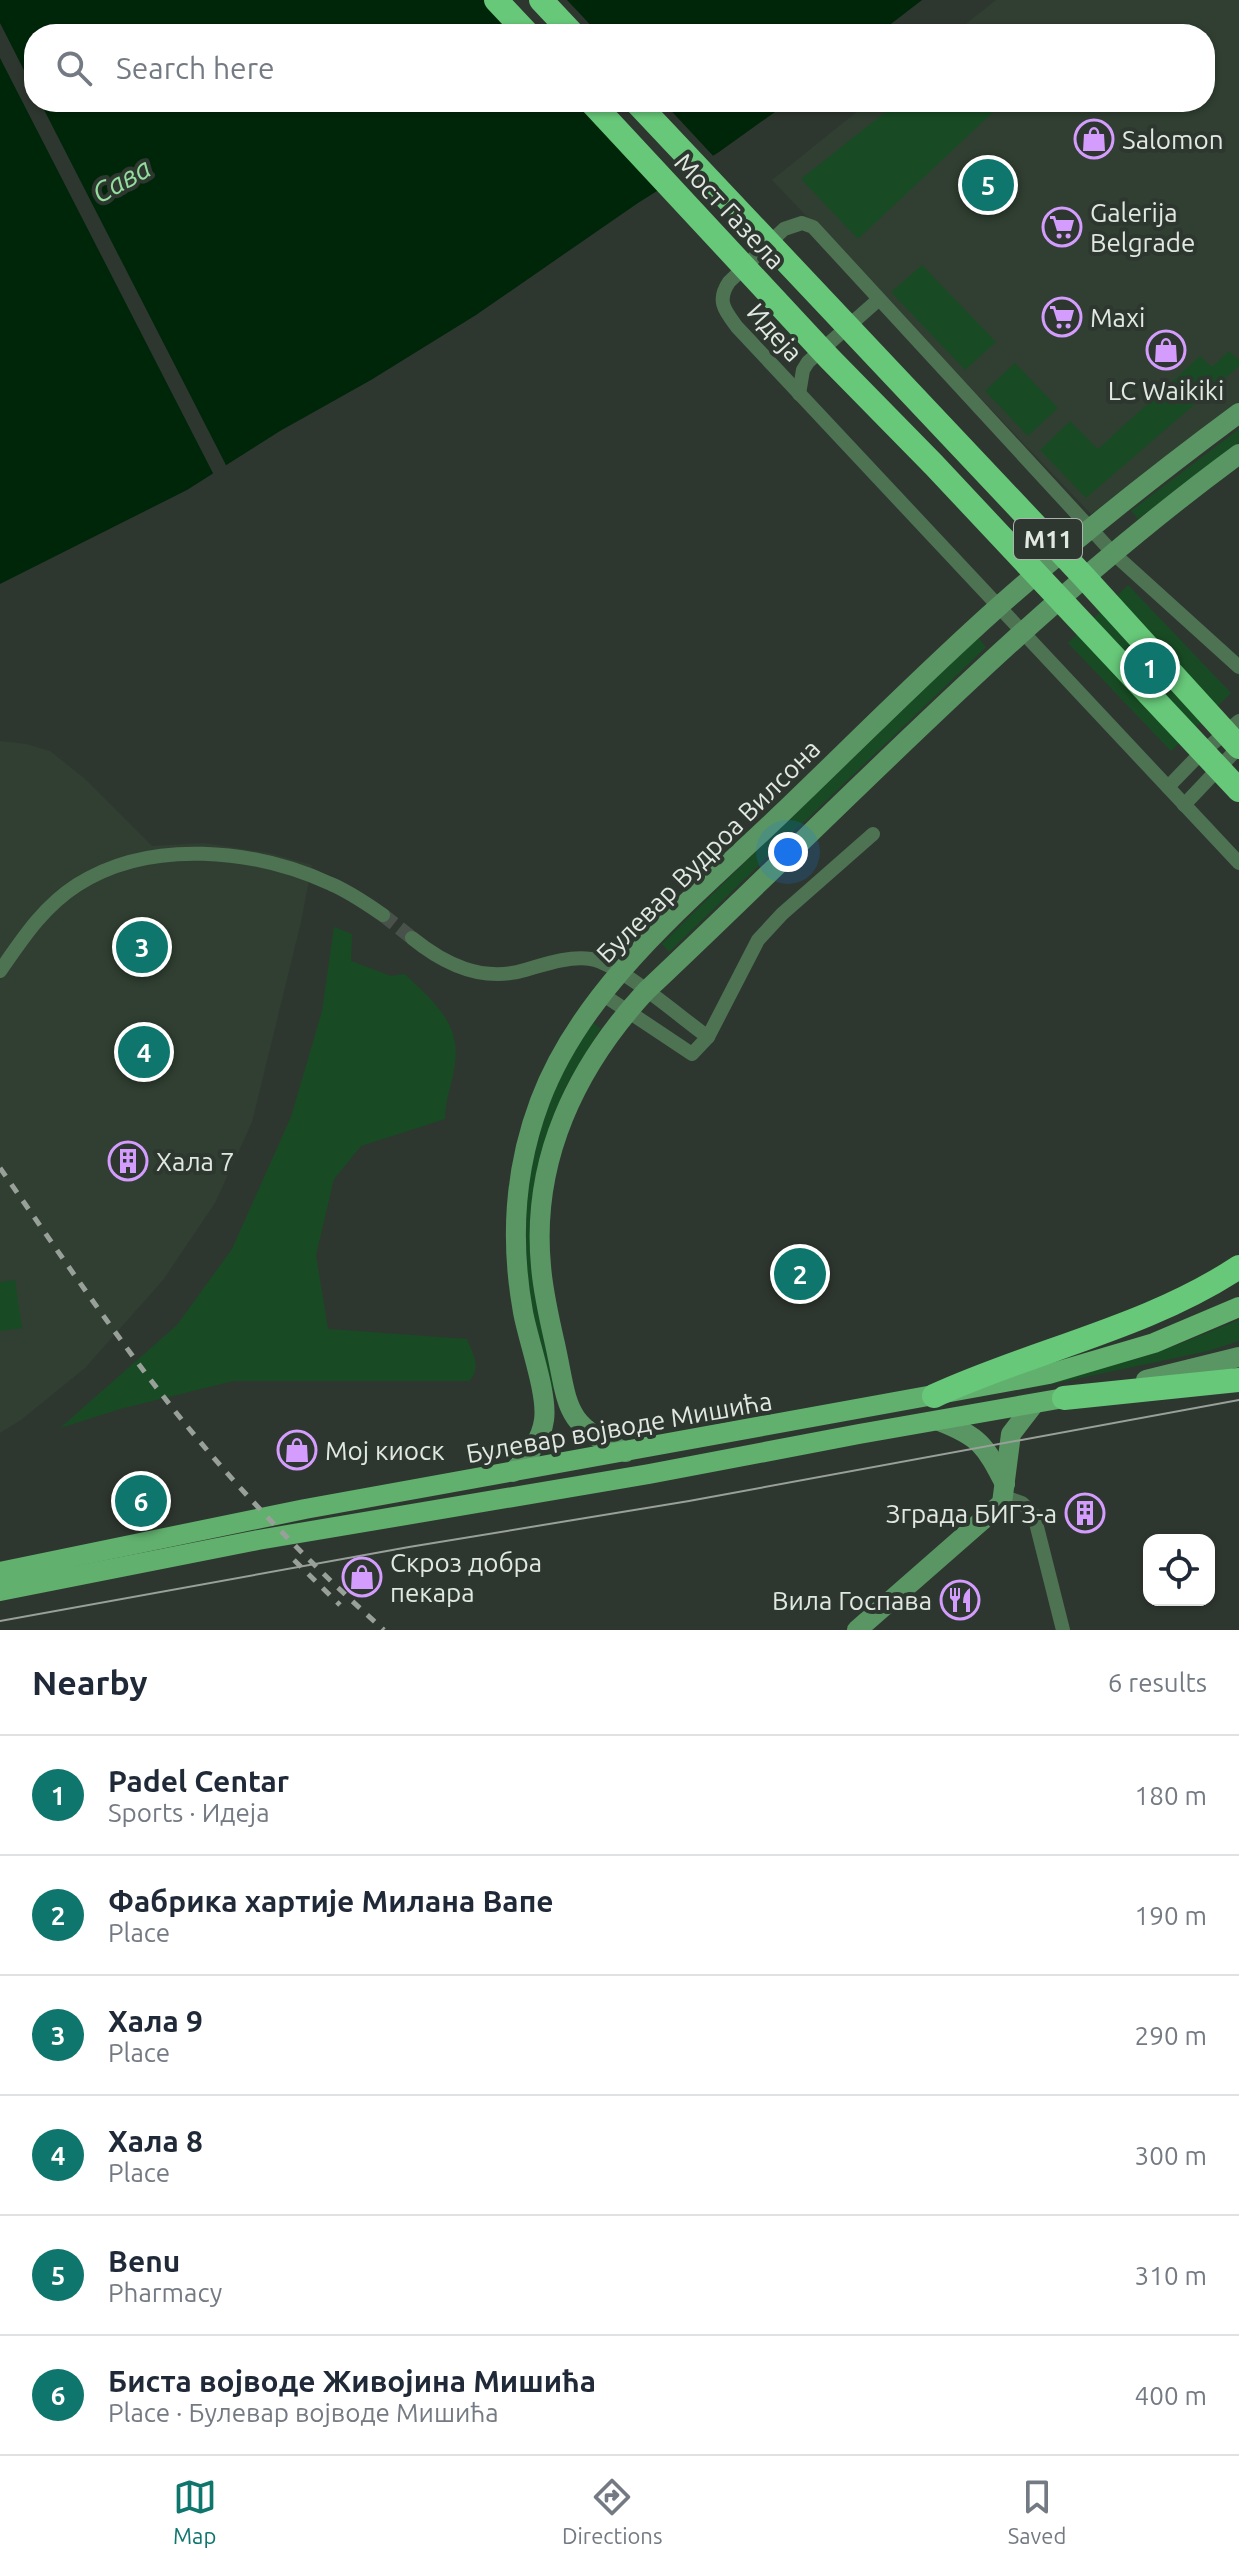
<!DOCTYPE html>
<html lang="en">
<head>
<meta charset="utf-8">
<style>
  body { margin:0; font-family:Ubuntu,sans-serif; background:#f2f2f3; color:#1f2937 }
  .controls { position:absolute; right:24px; bottom:24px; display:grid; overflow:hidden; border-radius:16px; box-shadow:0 2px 6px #0004 }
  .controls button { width:72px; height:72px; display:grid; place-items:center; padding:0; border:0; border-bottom:2px solid #e0e1e3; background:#fff; color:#1f2937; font:40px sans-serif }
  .you { position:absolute; left:788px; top:852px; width:28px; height:28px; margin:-20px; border:6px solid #fff; border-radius:50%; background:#1a73e8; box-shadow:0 0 0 12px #1a73e833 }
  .badge { display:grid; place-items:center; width:52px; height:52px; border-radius:50%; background:#0f766e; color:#fff; font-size:26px; font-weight:700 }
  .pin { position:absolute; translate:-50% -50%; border:4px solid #fff; box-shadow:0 2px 8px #0006 }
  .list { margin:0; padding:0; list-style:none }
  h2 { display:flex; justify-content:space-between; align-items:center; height:104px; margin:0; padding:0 32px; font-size:34px }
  h2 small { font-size:26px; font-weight:400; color:#747a83 }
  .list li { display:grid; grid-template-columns:52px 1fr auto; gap:24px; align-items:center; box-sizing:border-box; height:120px; padding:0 32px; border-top:2px solid #e0e1e3 }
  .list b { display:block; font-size:30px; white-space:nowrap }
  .list p { margin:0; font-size:26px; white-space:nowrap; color:#747a83 }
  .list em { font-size:26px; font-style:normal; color:#747a83 }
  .icon { flex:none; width:44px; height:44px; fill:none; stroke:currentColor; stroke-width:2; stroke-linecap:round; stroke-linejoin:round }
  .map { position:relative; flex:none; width:1239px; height:1630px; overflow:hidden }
  .search { position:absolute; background:#fff; box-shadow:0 2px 6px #0004; left:24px; right:24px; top:24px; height:88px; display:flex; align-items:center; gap:20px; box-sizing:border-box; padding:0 28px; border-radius:32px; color:#747a83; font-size:30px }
  .sheet { height:824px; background:#fff }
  nav { display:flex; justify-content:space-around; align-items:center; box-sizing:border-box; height:112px; border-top:2px solid #e0e1e3; background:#fff; font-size:22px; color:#747a83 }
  nav a { display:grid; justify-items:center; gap:4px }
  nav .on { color:#0f766e }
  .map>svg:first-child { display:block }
  .built { fill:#303f31 }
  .green { fill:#184b24 }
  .water { fill:#002609 }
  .pier { fill:#2e372f }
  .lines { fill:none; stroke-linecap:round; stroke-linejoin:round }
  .street-tunnel { stroke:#49524a; stroke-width:14; stroke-dasharray:14 7; stroke-linecap:butt }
  .street { stroke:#4e7353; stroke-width:14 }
  .secondary { stroke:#599663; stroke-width:20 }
  .primary { stroke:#61b06e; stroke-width:20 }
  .highway { stroke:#67c879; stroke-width:24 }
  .tram { stroke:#98a099; stroke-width:2 }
  .rail { stroke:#98a099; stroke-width:5; stroke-dasharray:10 10; stroke-linecap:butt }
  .highway-bridge { stroke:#67c879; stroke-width:24 }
  .labels { text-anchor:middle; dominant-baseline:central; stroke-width:8; stroke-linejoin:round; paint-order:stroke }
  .shield { fill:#2e372f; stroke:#abb3ac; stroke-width:2 }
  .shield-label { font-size:24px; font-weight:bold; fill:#e1e8e2 }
  .poi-label { font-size:26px; fill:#e1e8e2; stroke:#2e372f; text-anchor:start }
  .street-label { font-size:26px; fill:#e1e8e2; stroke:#2e372f }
  .water-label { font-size:28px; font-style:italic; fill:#93de9e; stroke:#2e372f }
</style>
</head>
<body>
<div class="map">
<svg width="1239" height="1630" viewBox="0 0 1239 1630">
  <rect width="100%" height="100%" fill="#2e372f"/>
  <g class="built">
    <polygon points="996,0 1239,0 1239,404 1091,514 772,180 869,102 1205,102 1205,34 953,34"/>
    <polygon points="0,741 26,744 50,751 84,778 152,846 204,843 269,853 312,865 301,922 252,1122 215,1203 163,1280 85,1368 21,1420 0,1433"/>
  </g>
  <g class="green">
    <polygon points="898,102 1004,102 858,239 801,179"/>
    <polygon points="922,265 996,342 965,370 891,292"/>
    <polygon points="1229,351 1239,360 1239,366 1086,498 1040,450 1070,421 1098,449 1200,356 1212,367"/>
    <polygon points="1015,363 1058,408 1028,436 985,391"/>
    <polygon points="1239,429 1239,442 1138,519 1131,511"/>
    <polygon points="1128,585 1231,693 1171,751 1068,643"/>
    <polygon points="976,635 986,647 669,952 662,944"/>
    <path d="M334,927L352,934L351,961L391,976L405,974C434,1003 463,1023 454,1070C451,1087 445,1101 445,1119L361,1146L334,1179L316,1255L328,1329L467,1339C473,1354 482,1368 469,1381H233L120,1409L60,1428L177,1325L232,1249L291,1117L322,1011Z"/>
    <path d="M591,1022L601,1028L566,1086L550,1129L537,1184L558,1389H549C538,1333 520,1266 522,1209C525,1140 558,1079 591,1022Z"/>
    <polygon points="15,1280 22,1328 0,1331 0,1282"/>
    <polygon points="1239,1320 1239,1341 1208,1351 1029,1389 1177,1345"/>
  </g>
  <polygon class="water" points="0,0 922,0 878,34 34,34 34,102 789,102 719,152 638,203 476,315 371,380 280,431 187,490 0,584"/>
  <g class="pier">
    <polygon points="492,0 567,0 599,34 524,34"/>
    <polygon points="0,23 34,90 34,102 40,102 228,469 215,477 0,58"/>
    <polygon points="587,102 663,102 716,159 667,189"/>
  </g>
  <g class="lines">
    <polyline class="street-tunnel" points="383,915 412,938"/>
    <g class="street">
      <polyline points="799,394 803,370 808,362 878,300"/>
      <path d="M1239,667L1113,553L813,227L802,223L784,229L729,282C716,301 725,311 737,327L1239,863"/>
      <polyline points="1168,787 1198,756 1239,721"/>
      <polyline points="1184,805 1239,747"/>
      <path d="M412,938C444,964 482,983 525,970C546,964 568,956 591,959C620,964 681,1018 708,1037"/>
      <path d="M0,971C23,938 43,907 77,885C150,838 255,849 331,884C350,892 367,904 383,915"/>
      <polyline points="602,994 692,1054 708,1037 758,940 782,914 873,834"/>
      <polyline points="1005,1497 1022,1503 1034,1515 1063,1630"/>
    </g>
    <g class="secondary">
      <polyline points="1146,1380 1239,1357"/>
      <path d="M939,1421C980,1437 985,1445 1005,1484"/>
      <path d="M626,1452C562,1424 569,1407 555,1344C549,1318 543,1292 541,1266C531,1160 576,1067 646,991C840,809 1024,612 1239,454"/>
      <path d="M513,1472C527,1456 541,1442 544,1420C548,1394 528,1340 523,1312C510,1240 514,1170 540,1101C584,984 694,898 782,813C853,745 923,674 997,608C1075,539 1155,475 1239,413"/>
      <polyline points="857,1630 1002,1503 1011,1434 1034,1404"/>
    </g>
    <g class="primary">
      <polyline points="0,1572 305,1509 1049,1374 1154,1343 1239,1307"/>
      <polyline points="0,1591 258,1540 649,1474 859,1434 1064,1398"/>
    </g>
    <g class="highway">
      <polyline points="496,0 528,34"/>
      <polyline points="541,0 573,34"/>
      <path d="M934,1396C1034,1350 1147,1328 1239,1267"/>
      <polyline points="1064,1398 1239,1380"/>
    </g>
    <polyline class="tram" points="0,1621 409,1547 689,1501 1239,1400"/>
    <g class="rail">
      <path d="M0,1168C58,1251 115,1336 178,1415C240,1492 310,1564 384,1630"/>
      <polyline points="294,1560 340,1605"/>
    </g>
    <g class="highway-bridge">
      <polyline points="591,102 829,358 934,465 1239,790"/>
      <polyline points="636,102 1086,579 1239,747"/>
    </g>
  </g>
  <defs>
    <g id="shop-ring" transform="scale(2)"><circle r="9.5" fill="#2e372f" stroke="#d39cfd" stroke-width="1.5"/><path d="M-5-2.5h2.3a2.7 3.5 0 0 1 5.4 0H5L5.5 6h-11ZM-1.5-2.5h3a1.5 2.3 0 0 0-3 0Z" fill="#d39cfd"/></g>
    <g id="supermarket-ring" transform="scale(2)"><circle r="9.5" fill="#2e372f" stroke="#d39cfd" stroke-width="1.5"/><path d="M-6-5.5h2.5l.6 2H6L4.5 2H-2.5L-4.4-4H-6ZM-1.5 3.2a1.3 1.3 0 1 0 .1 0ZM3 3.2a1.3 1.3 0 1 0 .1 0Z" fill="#d39cfd"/></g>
    <g id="building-ring" transform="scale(2)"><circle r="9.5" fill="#2e372f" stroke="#d39cfd" stroke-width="1.5"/><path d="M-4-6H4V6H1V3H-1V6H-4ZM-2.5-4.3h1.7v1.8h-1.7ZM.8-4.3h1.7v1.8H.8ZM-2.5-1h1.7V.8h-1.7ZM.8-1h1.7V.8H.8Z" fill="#d39cfd"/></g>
    <g id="restaurant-ring" transform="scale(2)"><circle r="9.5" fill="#2e372f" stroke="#d39cfd" stroke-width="1.5"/><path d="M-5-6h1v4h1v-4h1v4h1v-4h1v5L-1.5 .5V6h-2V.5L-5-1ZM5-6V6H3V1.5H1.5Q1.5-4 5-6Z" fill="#d39cfd"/></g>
  </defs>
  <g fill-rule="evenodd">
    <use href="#shop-ring" x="1094" y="139"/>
    <use href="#supermarket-ring" x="1062" y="227"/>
    <use href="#supermarket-ring" x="1062" y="317"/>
    <use href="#shop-ring" x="1166" y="350"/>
    <use href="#building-ring" x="128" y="1161"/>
    <use href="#shop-ring" x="297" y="1450"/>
    <use href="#building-ring" x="1085" y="1513"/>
    <use href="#shop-ring" x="362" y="1577"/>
    <use href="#restaurant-ring" x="960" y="1600"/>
  </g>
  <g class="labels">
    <rect class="shield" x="1014" y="519" width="68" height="40" rx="6"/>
    <g class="shield-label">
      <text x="1048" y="539">M11</text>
    </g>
    <g class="poi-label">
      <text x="1122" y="139">Salomon</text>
      <text x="1090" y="212">Galerija<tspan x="1090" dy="30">Belgrade</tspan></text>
      <text x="1090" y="317">Maxi</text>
      <text x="1166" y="390" text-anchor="middle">LC Waikiki</text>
      <text x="156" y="1161">Хала 7</text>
      <text x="325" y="1450">Мој киоск</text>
      <text x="1057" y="1513" text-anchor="end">Зграда БИГЗ-а</text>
      <text x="390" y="1562">Скроз добра<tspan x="390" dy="30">пекара</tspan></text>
      <text x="932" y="1600" text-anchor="end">Вила Госпава</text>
    </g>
    <g class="street-label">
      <text transform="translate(730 211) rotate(47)">Мост Газела</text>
      <text transform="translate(775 332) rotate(48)">Идеја</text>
      <text transform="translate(708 851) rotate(-45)">Булевар Вудроа Вилсона</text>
      <text transform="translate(619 1427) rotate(-10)">Булевар војводе Мишића</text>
    </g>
    <g class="water-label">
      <text transform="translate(121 180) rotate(-29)">Сава</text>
    </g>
  </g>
</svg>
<div class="controls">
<button><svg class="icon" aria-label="locate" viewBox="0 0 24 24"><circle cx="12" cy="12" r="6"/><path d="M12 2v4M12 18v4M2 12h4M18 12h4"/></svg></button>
</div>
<div class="you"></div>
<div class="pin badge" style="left:1150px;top:668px">1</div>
<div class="pin badge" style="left:800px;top:1274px">2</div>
<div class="pin badge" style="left:142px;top:947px">3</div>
<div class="pin badge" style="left:144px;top:1052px">4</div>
<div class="pin badge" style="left:988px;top:185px">5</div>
<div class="pin badge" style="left:141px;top:1501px">6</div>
<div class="search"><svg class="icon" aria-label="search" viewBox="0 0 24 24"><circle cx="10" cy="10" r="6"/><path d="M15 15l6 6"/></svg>Search here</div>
</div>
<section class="sheet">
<h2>Nearby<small>6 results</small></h2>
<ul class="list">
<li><span class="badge">1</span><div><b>Padel Centar</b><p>Sports · Идеја</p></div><em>180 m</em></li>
<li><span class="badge">2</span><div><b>Фабрика хартије Милана Вапе</b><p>Place</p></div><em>190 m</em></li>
<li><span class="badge">3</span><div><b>Хала 9</b><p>Place</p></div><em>290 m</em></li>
<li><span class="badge">4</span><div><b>Хала 8</b><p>Place</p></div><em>300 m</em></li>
<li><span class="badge">5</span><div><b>Benu</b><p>Pharmacy</p></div><em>310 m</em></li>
<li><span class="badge">6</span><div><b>Биста војводе Живојина Мишића</b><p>Place · Булевар војводе Мишића</p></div><em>400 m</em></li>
</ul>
</section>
<nav>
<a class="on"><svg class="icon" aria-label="map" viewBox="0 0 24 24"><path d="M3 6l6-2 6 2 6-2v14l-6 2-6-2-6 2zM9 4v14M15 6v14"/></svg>Map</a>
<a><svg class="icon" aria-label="directions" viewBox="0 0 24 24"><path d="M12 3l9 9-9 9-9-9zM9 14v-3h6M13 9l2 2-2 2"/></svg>Directions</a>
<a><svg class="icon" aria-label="saved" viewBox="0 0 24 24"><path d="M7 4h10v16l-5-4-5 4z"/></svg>Saved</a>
</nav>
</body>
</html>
